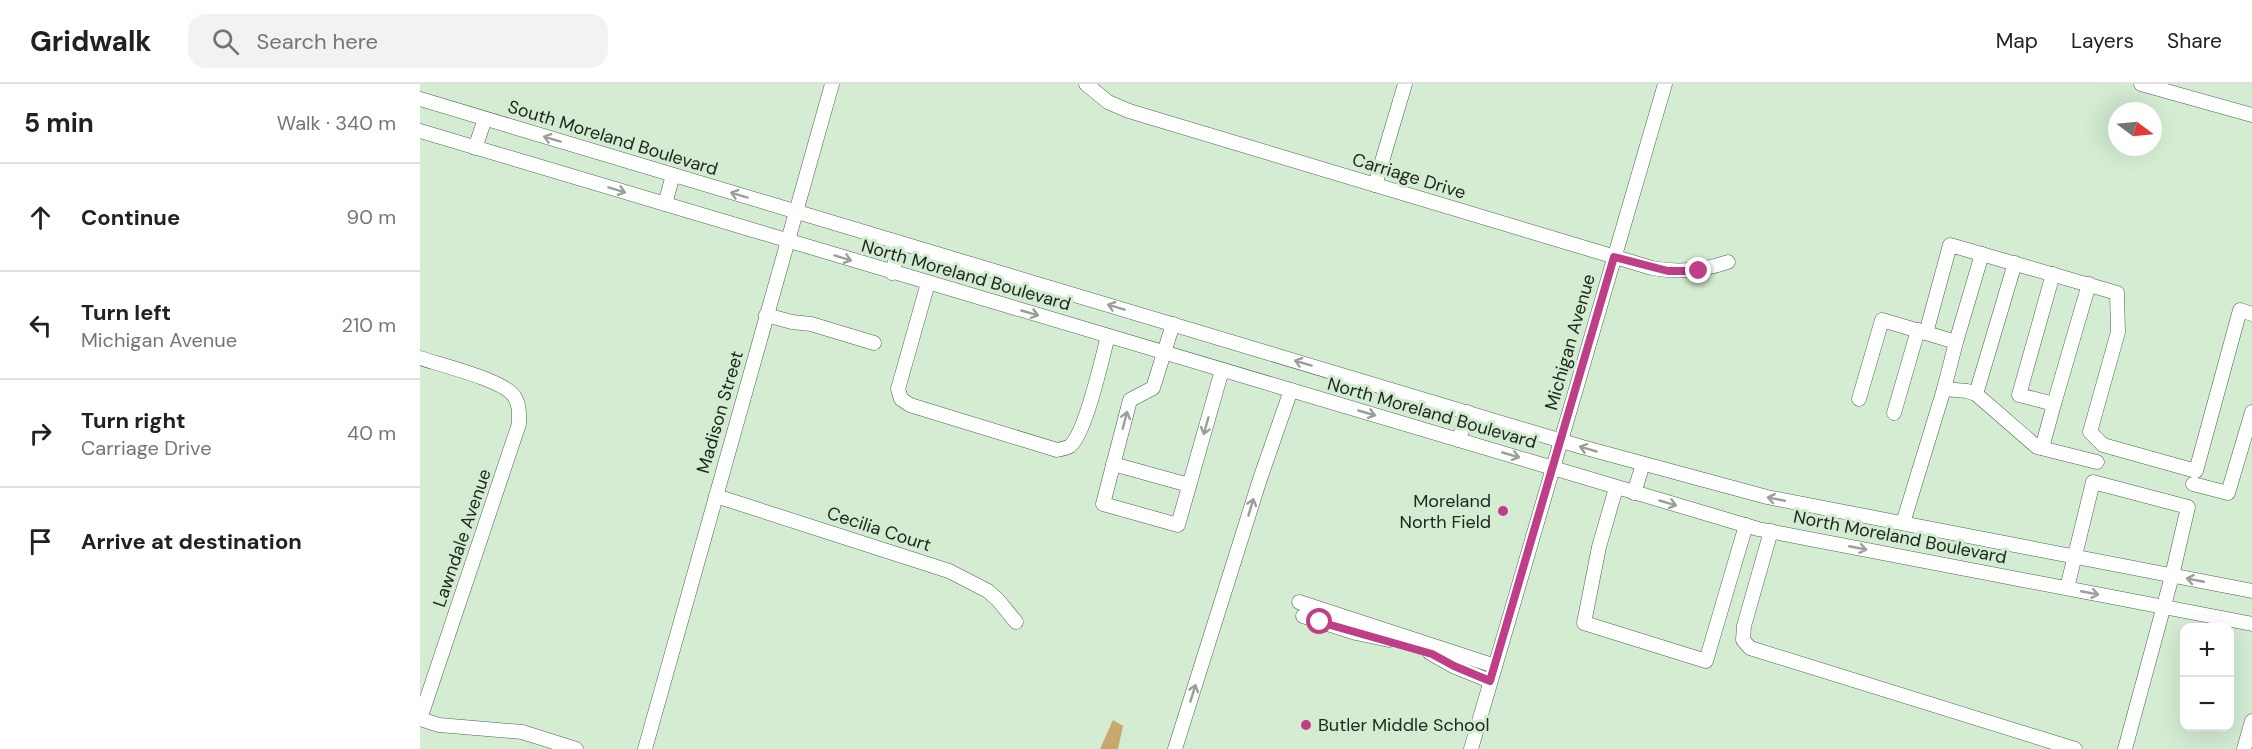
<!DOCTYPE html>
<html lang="en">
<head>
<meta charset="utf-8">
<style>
  body { margin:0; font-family:"DM Sans",sans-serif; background:#f2f2f2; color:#202124 }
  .controls { position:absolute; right:18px; bottom:18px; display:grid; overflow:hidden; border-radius:12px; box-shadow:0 6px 24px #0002 }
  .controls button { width:54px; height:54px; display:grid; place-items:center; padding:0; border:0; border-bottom:2px solid #e0e0e0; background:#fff; color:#202124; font:30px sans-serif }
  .compass { position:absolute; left:1688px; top:18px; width:54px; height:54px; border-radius:50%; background:#fff; box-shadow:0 6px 24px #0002; rotate:106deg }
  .stop { position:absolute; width:18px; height:18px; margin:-14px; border:4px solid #bf3e88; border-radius:50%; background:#fff }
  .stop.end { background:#bf3e88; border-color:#fff; box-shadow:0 2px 6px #0008 }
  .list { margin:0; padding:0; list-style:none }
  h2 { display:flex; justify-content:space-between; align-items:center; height:78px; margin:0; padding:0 24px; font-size:26px }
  h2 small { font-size:20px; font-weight:400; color:#757577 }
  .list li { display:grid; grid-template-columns:39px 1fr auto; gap:18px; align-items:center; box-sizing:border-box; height:108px; padding:0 24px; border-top:2px solid #e0e0e0 }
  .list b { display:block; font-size:22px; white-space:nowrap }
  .list p { margin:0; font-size:20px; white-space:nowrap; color:#757577 }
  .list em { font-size:20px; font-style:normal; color:#757577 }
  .icon { flex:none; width:33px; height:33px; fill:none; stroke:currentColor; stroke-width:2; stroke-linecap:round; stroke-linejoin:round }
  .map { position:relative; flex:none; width:1832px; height:665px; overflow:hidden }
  header { display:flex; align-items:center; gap:36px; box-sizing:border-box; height:84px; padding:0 30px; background:#fff; border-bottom:2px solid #e0e0e0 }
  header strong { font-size:28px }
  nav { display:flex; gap:33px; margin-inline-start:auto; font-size:21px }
  .search { width:420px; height:54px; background:#f2f2f2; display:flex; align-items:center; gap:15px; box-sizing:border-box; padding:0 21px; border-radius:18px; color:#757577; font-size:22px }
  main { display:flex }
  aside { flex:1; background:#fff }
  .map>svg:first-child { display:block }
  .forest { fill:#c7a86f }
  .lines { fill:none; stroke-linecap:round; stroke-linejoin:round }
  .minor-casing { stroke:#4d624d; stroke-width:15 }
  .minor { stroke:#fff; stroke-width:14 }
  .oneway { stroke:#9b9f9b }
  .route { stroke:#bf3e88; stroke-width:8 }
  .poi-dot { fill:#bf3e88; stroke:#d3ecd2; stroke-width:2 }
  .labels { text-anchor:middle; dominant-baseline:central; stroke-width:6; stroke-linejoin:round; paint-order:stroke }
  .street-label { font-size:18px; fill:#202920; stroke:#d3ecd2 }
  .poi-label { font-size:18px; fill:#202920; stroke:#d3ecd2; text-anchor:end }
</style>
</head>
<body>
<header>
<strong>Gridwalk</strong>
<div class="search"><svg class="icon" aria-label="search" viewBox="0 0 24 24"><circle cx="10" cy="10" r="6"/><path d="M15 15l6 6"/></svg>Search here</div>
<nav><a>Map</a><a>Layers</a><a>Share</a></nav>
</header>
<main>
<aside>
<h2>5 min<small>Walk · 340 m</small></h2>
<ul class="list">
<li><svg class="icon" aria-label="ahead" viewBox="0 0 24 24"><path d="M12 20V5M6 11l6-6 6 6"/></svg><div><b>Continue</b></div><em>90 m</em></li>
<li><svg class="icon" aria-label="left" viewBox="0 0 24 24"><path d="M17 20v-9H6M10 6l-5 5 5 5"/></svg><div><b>Turn left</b><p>Michigan Avenue</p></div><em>210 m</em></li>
<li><svg class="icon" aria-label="right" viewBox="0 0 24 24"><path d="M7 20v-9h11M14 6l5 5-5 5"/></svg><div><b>Turn right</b><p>Carriage Drive</p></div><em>40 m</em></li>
<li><svg class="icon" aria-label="arrive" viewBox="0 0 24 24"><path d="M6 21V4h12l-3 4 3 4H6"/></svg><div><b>Arrive at destination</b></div></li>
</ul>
</aside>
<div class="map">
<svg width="1832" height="665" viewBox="0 0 1832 665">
  <rect width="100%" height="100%" fill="#d3ecd2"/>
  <polygon class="forest" points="693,636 703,642 698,665 680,665"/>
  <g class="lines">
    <g class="minor-casing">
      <g id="minor">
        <path d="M666,0L688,18L709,27L1232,184C1259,189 1282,187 1308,178"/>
        <polyline points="1721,0 1832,31"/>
        <polyline points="0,15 1162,363 1347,413 1832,507"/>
        <polyline points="0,47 1338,445 1832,540"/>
        <polyline points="55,64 65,35"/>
        <polyline points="955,101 985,0"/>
        <polyline points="245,120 253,91"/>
        <polyline points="472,189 480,159"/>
        <path d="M508,199L478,305L481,315L490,321L637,366C642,365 647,364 650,362C666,349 682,274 688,252"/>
        <polyline points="346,231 372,238 391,240 454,259"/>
        <polyline points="753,240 733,304 710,316 683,420 758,441 802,286"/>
        <polyline points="1506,249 1536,258 1524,305"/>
        <polyline points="1536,258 1562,170"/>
        <path d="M0,274C21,281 83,296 94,312C100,321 99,330 99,340L0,635"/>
        <polyline points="1556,310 1595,179"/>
        <polyline points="1439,315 1462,236 1506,249 1530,161 1697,209 1698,248 1670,348 1683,361 1776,387 1820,226 1832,230"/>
        <polyline points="1634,320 1669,200"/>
        <polyline points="1474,329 1498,246"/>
        <polyline points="1039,356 1047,328"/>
        <polyline points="1622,364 1634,320 1599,311 1633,190"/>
        <polyline points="693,380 769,401"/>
        <polyline points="1773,400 1808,409 1832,328"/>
        <polyline points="1196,404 1179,463 1164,539 1286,577 1326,441"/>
        <polyline points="1214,409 1223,380"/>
        <polyline points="296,412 529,487 568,507 578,516 596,538"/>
        <polyline points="1483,439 1524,305 1547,307 1556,310 1617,363 1677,378"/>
        <polyline points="1351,447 1324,542 1323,556 1330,564 1655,665"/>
        <polyline points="1647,504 1673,398 1768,423 1752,492 1705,665"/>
        <polyline points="879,518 1075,582"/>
        <polyline points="883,532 936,549 969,556"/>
        <polyline points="1010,569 1033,582 1070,597"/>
        <polyline points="0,635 19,641 102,648 156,665"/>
        <polyline points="225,665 412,0"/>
        <polyline points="755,665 840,395 871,306"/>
        <polyline points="1051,665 1245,0"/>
        <polyline points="1824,665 1832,637"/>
      </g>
    </g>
    <use href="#minor" class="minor"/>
  </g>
  <defs><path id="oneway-shaft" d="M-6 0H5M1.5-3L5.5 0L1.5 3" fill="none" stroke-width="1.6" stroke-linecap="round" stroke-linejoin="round" transform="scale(1.5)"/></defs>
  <g class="oneway">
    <use href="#oneway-shaft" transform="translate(132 55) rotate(-163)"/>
    <use href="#oneway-shaft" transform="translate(197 106) rotate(17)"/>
    <use href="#oneway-shaft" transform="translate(319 111) rotate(-163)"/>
    <use href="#oneway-shaft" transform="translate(423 174) rotate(17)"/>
    <use href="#oneway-shaft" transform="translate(696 223) rotate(-163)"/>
    <use href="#oneway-shaft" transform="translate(610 229) rotate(16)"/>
    <use href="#oneway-shaft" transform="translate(883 279) rotate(-163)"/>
    <use href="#oneway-shaft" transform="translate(947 329) rotate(16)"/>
    <use href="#oneway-shaft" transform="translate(705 336) rotate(-75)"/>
    <use href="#oneway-shaft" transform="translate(786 342) rotate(106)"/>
    <use href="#oneway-shaft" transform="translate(1168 365) rotate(-164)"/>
    <use href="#oneway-shaft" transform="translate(1091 371) rotate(16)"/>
    <use href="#oneway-shaft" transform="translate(1356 415) rotate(-169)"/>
    <use href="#oneway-shaft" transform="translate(1248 419) rotate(16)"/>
    <use href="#oneway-shaft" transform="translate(831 423) rotate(-73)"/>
    <use href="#oneway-shaft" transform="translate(1438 464) rotate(11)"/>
    <use href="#oneway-shaft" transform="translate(1775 496) rotate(-169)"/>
    <use href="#oneway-shaft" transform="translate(1670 509) rotate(11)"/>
    <use href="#oneway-shaft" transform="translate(773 609) rotate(-73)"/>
  </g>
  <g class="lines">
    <polyline class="route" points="900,538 1012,570 1034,582 1070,597 1194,173 1248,187 1279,187"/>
  </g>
  <g class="poi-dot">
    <circle cx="1083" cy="427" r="6"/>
    <circle cx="886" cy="641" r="6"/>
  </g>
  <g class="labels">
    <g class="street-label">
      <text transform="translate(193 54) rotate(17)">South Moreland Boulevard</text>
      <text transform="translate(989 92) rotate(17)">Carriage Drive</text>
      <text transform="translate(546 191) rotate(16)">North Moreland Boulevard</text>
      <text transform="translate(1150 258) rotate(-74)">Michigan Avenue</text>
      <text transform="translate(300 328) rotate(-74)">Madison Street</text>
      <text transform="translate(1012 329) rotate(16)">North Moreland Boulevard</text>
      <text transform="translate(459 445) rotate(18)">Cecilia Court</text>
      <text transform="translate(1480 453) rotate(11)">North Moreland Boulevard</text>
      <text transform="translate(42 454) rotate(-71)">Lawndale Avenue</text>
    </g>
    <g class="poi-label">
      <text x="1071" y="417">Moreland<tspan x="1071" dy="21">North Field</tspan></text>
      <text x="898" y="641" text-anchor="start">Butler Middle School</text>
    </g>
  </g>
</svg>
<div class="controls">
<button>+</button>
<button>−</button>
</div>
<svg class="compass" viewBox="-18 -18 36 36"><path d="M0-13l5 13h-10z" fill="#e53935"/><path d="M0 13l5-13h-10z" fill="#757577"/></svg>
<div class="stop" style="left:900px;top:538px"></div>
<div class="stop end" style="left:1279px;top:187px"></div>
</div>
</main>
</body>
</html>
